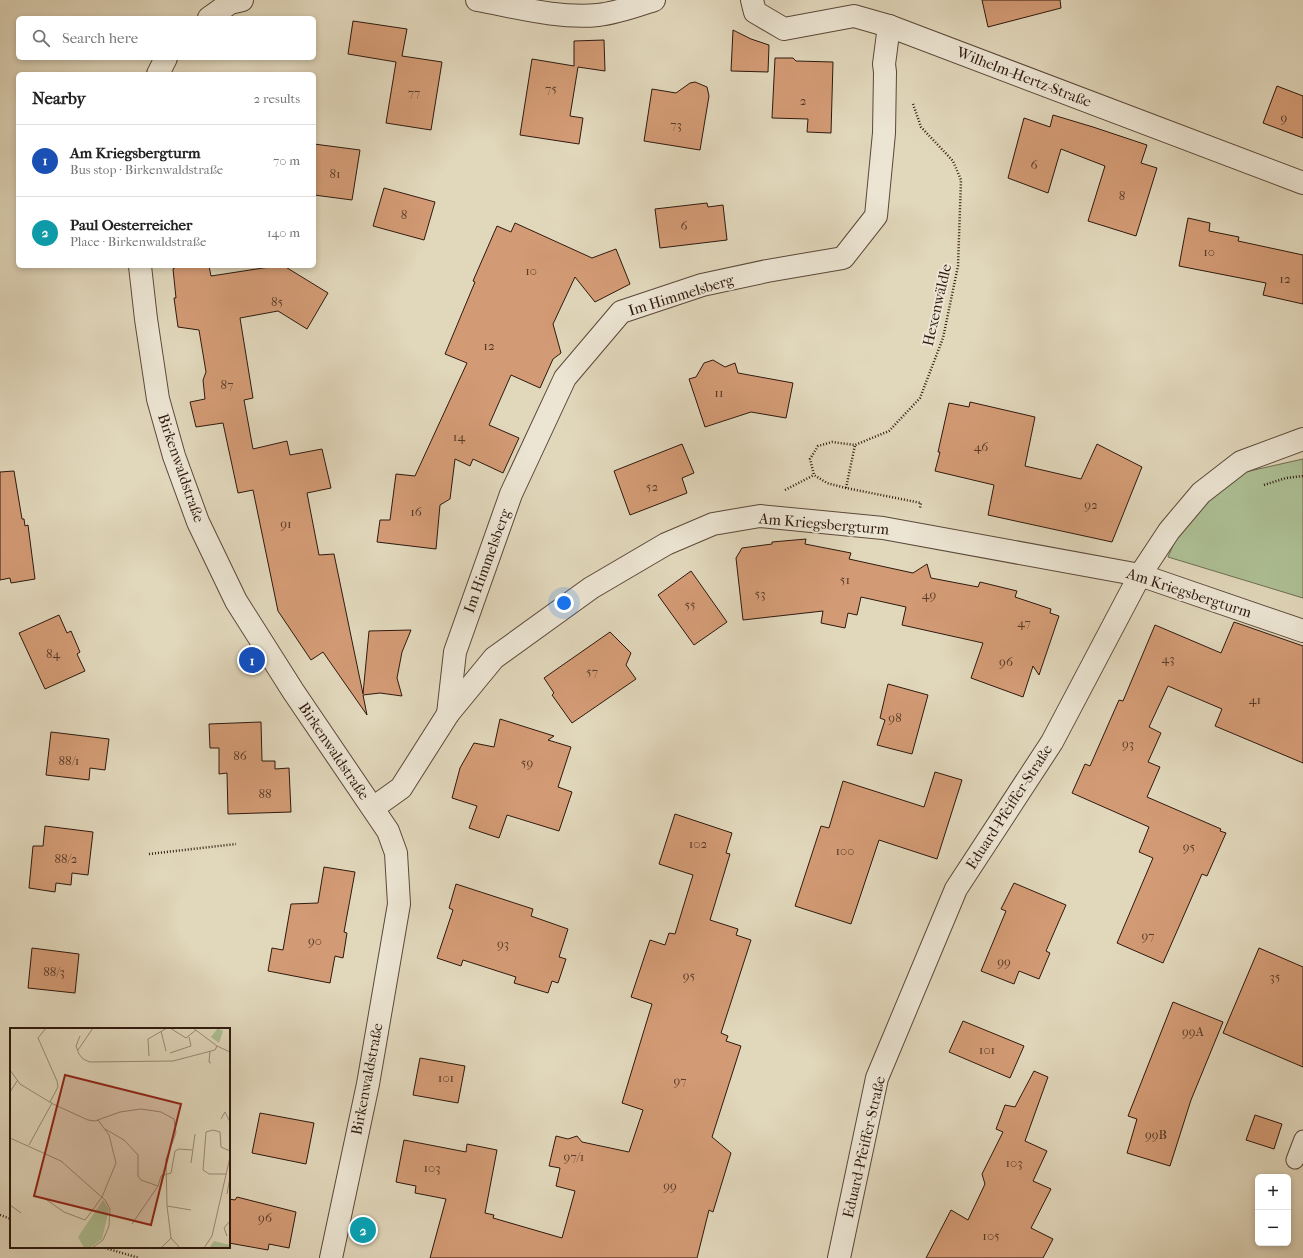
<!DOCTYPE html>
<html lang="en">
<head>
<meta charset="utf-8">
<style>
  body { margin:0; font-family:"IM FELL French Canon",serif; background:#f6f6f6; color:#222 }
  .controls { position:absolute; right:12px; bottom:12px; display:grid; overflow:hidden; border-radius:6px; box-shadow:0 2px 6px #0003 }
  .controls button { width:36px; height:36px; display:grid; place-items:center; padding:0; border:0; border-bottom:1px solid #e0e0e0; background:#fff; color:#222; font:20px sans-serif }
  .you { position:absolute; left:564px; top:603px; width:14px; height:14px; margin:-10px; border:3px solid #fff; border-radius:50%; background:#1a73e8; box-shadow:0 0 0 6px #1a73e833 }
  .badge { display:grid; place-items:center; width:26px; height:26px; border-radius:50%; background:#ea580c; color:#fff; font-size:13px; font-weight:700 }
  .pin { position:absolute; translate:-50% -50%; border:2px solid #fff; box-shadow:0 1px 4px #0006 }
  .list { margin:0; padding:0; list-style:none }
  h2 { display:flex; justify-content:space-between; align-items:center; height:52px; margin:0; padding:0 16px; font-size:17px }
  h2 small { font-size:13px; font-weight:400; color:#767676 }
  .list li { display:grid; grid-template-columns:26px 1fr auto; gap:12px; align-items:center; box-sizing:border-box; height:72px; padding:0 16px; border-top:1px solid #e0e0e0 }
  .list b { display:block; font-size:15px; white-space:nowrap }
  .list p { margin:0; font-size:13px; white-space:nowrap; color:#767676 }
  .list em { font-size:13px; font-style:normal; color:#767676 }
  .icon { flex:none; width:22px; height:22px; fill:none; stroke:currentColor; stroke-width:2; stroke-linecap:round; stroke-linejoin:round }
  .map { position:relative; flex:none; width:1303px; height:1258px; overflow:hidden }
  .search { position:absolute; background:#fff; box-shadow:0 2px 6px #0003; left:16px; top:16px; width:300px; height:44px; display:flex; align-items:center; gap:10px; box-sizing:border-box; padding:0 14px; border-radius:6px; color:#767676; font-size:15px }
  .panel { position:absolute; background:#fff; box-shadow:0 2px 6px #0003; left:16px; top:72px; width:300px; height:196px; border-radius:6px }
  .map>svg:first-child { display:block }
  .green { fill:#adbf94; stroke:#6e6c51 }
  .building { fill:#d39b75; stroke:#2e190e }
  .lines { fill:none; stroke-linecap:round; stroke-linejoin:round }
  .service-casing { stroke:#5b4839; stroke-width:19 }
  .minor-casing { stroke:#5b4839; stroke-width:24 }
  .tertiary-casing { stroke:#5b4839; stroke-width:24 }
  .path { stroke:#2e190e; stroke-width:2.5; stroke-dasharray:1 2; stroke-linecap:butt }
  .service { stroke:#ece5d3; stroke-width:17 }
  .minor { stroke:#ece5d3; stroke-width:22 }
  .tertiary { stroke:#ece5d3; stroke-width:22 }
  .labels { text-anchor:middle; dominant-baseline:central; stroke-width:4; stroke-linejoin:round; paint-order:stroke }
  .number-label { font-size:13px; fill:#573a28 }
  .street-label { font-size:15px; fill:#2e190e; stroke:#ece5d3 }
  .inset-road { fill:none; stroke:#998b76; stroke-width:1 }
  .view { fill:#8f2418; fill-opacity:0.15; stroke:#8f2418; stroke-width:2 }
  .inset-edge { fill:none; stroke:#2e190e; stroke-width:2 }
</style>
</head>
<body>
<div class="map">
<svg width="1303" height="1258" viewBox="0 0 1303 1258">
  <rect width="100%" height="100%" fill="#e1d7bb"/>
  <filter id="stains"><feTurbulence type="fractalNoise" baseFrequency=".005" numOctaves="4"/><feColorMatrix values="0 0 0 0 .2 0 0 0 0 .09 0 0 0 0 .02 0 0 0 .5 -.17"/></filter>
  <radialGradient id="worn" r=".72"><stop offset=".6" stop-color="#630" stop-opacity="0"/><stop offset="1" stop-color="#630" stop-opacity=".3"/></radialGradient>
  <polygon class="green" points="1303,459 1303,598 1168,557 1179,531 1202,502 1245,472"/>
  <g class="building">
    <polygon points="982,0 1060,0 1061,8 988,27"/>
    <polygon points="353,21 407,29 402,56 442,62 431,130 386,123 396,62 348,54"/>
    <polygon points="733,30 751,39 769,45 768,72 731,71"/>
    <polygon points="604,40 605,71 578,67 570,116 583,118 579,144 520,135 532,59 574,66 574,41"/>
    <polygon points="775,58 793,58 796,61 833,62 831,133 807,132 808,119 772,118"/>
    <polygon points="695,82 707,87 709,96 700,150 644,141 652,89 676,93 690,83"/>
    <polygon points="1277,86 1303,96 1303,138 1263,123"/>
    <polygon points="1053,115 1093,127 1147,145 1141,163 1157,168 1136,236 1088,221 1105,166 1061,149 1048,193 1008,178 1024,118 1050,127"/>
    <polygon points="314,144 360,150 352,200 314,195"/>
    <polygon points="384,188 435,202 424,240 373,226"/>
    <polygon points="707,203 708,207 723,205 727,240 660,248 655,209"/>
    <polygon points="1188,218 1210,223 1209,231 1239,237 1238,241 1303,255 1303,304 1263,295 1266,283 1179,266"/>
    <polygon points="515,223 592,258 616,249 630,284 595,302 575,277 553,324 561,353 553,359 540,388 511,375 489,425 519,438 503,473 473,459 470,466 455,459 450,499 440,505 436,549 377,542 380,520 390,520 396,474 415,476 467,363 445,354 475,282 473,281 497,226 511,232"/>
    <polygon points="174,266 209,266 211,276 276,266 284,266 328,293 307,329 278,311 240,318 253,398 244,400 253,449 287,441 290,455 322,449 331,488 307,493 319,555 334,554 363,694 369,631 411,630 402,652 397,678 402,696 380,693 363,695 367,715 323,652 311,660 278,611 253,490 238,493 223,423 196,427 190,402 205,399 203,380 206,372 199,330 178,327 174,298 176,298 173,269 174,269"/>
    <polygon points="713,360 725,367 735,363 738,373 793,383 786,418 751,412 705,427 689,379 696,377 704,363"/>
    <polygon points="970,402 1035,417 1025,466 1081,479 1097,444 1142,467 1112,542 988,515 994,485 935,471 940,452 938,452 949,403 969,407"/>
    <polygon points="682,444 694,473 682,478 687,493 630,515 614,471"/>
    <polygon points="14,471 22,519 24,519 25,526 28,525 35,579 11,583 10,578 0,580 0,472"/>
    <polygon points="806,539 805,544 851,553 849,559 890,568 913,573 927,564 931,578 978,587 980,582 1017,591 1015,597 1051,609 1050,613 1059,616 1039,675 1033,666 1023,697 971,678 983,643 902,625 906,607 861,597 857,615 848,613 845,628 821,623 823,611 743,620 736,558 742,548 772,544 772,542"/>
    <polygon points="691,571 727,622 694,645 658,595"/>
    <polygon points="59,615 67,633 71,631 80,652 77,654 85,671 45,689 19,633"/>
    <polygon points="1234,622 1303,646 1303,763 1215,726 1222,709 1168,686 1149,727 1161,733 1148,762 1160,767 1147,797 1221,829 1220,831 1226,833 1207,876 1202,874 1163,963 1117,943 1153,858 1139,852 1149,827 1072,793 1085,764 1090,766 1119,700 1123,701 1155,625 1221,653"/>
    <polygon points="610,632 631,653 626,665 636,679 572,723 552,695 554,693 544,678"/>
    <polygon points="888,684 928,695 912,754 877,745 885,720 880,718"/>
    <polygon points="500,719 554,736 548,740 571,747 558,787 572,792 559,831 507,815 499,838 469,828 477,806 452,798 460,768 474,743 494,747"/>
    <polygon points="261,722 262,761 275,761 275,769 289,768 291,812 228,814 227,773 219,774 219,748 210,748 209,724"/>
    <polygon points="51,732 109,739 105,770 90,768 89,780 46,775"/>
    <polygon points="935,772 962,780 937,859 879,840 851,924 795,906 821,826 829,828 843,781 924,807"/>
    <polygon points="675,814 732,833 726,853 730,854 710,920 738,929 736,935 751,940 721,1033 728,1036 726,1041 741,1046 712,1137 731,1153 713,1212 709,1210 697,1258 430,1258 446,1199 415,1193 416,1186 396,1182 404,1140 466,1152 467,1144 497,1150 485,1213 494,1215 493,1218 562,1238 575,1191 556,1186 560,1168 549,1166 556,1136 568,1139 577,1136 582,1142 629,1152 643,1110 622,1103 652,1004 631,997 650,940 665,945 669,933 675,934 693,875 659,864"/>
    <polygon points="45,826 93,832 88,875 72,873 71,885 56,883 55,892 29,888 33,846 43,846"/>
    <polygon points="324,867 355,872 344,932 347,933 343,958 335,956 330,983 268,971 272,948 283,950 291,904 318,903"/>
    <polygon points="1014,883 1066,905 1046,951 1050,953 1039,979 1019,971 1014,984 981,971 1006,911 1001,909"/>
    <polygon points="456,884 533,909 531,916 568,929 559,957 566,959 558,983 552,981 548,993 514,983 516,977 463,960 461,966 437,958 453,910 449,908"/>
    <polygon points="32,948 79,954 75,993 28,988"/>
    <polygon points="1259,948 1303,967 1303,1067 1223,1033"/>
    <polygon points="1173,1002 1223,1022 1191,1100 1170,1166 1127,1153 1137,1119 1128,1116"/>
    <polygon points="963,1021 1024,1046 1010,1078 949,1052"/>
    <polygon points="420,1058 465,1066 458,1103 413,1095"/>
    <polygon points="1034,1071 1048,1077 1025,1141 1047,1151 1033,1181 1051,1189 1031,1228 1053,1239 1043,1258 926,1258 951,1210 968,1220 985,1184 982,1174 1003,1132 996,1129 1005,1105 1015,1107"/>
    <polygon points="260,1113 314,1123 306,1164 252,1153"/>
    <polygon points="1255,1115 1282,1124 1274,1149 1246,1140"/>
    <polygon points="237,1197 296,1212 289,1248 269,1244 268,1250 229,1243 229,1199 235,1200"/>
  </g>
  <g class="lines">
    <g class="service-casing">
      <polyline id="service" points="1295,1160 1303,1139"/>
    </g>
    <g class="minor-casing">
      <g id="minor">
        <polyline points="752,0 755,12 784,29 854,16 889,26 1303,183"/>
        <polyline points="448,714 455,652 511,494 565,378 621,312 702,285 767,271 843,258 876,216 884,133 885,72 884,64 889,26"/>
        <polyline points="373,808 401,788 448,714 494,658 591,588 666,544 713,524 760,516 883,528 1140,575 1303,631"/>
        <polyline points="839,1258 877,1078 956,889 1052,742 1140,575 1169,531 1201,493 1241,462 1303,439"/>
      </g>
    </g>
    <g class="tertiary-casing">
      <g id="tertiary">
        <path d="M477,0C516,7 559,19 598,15C617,13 636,6 654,0"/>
        <polyline points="209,18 230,3 242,0"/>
        <polyline points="158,74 166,58"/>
        <polyline points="140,266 146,319 158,399 174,456 198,522 236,601 293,691 388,831 396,853 399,904 368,1084 331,1258"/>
      </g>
    </g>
    <g class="path">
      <polyline points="913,104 921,127 953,161 961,180 958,266 943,338 920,398 889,431 855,445 832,442 818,446 810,459 814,475 827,483 846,488 921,503 920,508"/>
      <polyline points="1264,485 1286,478 1303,476"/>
      <polyline points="846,488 855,445"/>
      <polyline points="785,490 814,475"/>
      <polyline points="149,854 236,844"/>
      <polyline points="0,1215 11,1219"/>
      <polyline points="102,1247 139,1258"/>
    </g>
    <use href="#service" class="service"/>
    <use href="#minor" class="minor"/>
    <use href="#tertiary" class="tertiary"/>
  </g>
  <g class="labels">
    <g class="number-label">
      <text x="551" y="88">75</text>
      <text x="414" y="92">77</text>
      <text x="803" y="100">2</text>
      <text x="1284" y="117">9</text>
      <text x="676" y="124">73</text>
      <text x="1034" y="164">6</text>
      <text x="335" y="173">81</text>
      <text x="1122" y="195">8</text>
      <text x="404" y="214">8</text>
      <text x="684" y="225">6</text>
      <text x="1209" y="251">10</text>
      <text x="531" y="270">10</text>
      <text x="1285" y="278">12</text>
      <text x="277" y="301">85</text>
      <text x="489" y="345">12</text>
      <text x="227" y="384">87</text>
      <text x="719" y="392">11</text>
      <text x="459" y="436">14</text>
      <text x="981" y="446">46</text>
      <text x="652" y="486">52</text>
      <text x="1091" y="504">92</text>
      <text x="416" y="511">16</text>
      <text x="286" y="523">91</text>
      <text x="845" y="579">51</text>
      <text x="760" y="593">53</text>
      <text x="929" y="594">49</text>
      <text x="690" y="604">55</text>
      <text x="1024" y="622">47</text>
      <text x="53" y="653">84</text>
      <text x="1168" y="658">43</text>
      <text x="1006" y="661">96</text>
      <text x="592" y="671">57</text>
      <text x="1255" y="699">41</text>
      <text x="895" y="717">98</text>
      <text x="1128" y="743">93</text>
      <text x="240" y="755">86</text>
      <text x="69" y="760">88/1</text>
      <text x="527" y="762">59</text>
      <text x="265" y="793">88</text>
      <text x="698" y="843">102</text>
      <text x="1189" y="846">95</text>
      <text x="845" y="850">100</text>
      <text x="66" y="858">88/2</text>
      <text x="1148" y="935">97</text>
      <text x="315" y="940">90</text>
      <text x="503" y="943">93</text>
      <text x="1004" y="961">99</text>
      <text x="54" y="971">88/3</text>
      <text x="689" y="975">95</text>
      <text x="1275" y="976">35</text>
      <text x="1193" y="1031">99A</text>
      <text x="987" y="1049">101</text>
      <text x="446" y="1077">101</text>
      <text x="680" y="1080">97</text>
      <text x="1156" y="1134">99B</text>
      <text x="574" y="1156">97/1</text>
      <text x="1014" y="1162">103</text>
      <text x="432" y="1167">103</text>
      <text x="670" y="1185">99</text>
      <text x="265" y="1217">96</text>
      <text x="991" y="1235">105</text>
    </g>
    <g class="street-label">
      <text transform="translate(1024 77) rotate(21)">Wilhelm-Hertz-Straße</text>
      <text transform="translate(681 295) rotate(-17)">Im Himmelsberg</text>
      <text transform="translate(937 305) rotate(-77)">Hexenwäldle</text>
      <text transform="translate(181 468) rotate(71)">Birkenwaldstraße</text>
      <text transform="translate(824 524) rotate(5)">Am Kriegsbergturm</text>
      <text transform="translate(487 561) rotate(-70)">Im Himmelsberg</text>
      <text transform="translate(1189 593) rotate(18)">Am Kriegsbergturm</text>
      <text transform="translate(334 751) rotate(56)">Birkenwaldstraße</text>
      <text transform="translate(1009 807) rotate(-57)">Eduard-Pfeiffer-Straße</text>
      <text transform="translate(367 1079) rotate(-79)">Birkenwaldstraße</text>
      <text transform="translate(864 1147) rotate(-77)">Eduard-Pfeiffer-Straße</text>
    </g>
  </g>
  <g transform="translate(10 1028)">
    <rect width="220" height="220" fill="#e1d7bb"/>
    <path d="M208,0L213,3L209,15L201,9ZM93,172L99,181L92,211L80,220H74L68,209ZM204,213L220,217V220H199Z" fill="#adbf94"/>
    <path class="inset-road" d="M36,0L28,10L47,53L48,59L40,74M160,0L176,10L186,2M183,0L207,18L220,24M151,3L156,23M70,8L66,18L69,26L73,31L80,34L163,33L205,22L207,18M68,22L83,0M200,23L199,34L201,35M160,25L181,18L179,9M139,28L138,11L157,0M0,42L10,56L43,76L78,92L85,93L110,84L131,81L151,84L164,91L166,105L156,131L157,178L161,210L170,220M0,64L7,53M211,91L215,84L220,94M95,101L114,112L128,127V148L131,152L148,158M0,110L51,133L95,172L100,181L99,198L93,212L82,220M19,117L42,75M181,135L185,106M216,146H199L193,142L196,104L203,102L210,104L211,119L220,123M217,166L220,149M34,170L54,184L75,192L79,187L92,169L106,135L99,107L88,92M0,177L11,185M157,178L181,182M122,196L148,158L151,148L161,145L165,123L169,121L182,122M217,208L214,200L220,193M151,220L161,210M194,220L202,208L220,129"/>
    <path class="view" d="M55,47L171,76L141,197L24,168Z"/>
    <rect width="220" height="220" class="inset-edge"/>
  </g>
  <rect width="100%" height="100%" filter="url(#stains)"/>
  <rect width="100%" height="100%" fill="url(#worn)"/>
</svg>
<div class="controls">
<button>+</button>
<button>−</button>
</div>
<div class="you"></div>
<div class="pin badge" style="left:252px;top:660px;background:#1a4fb4">1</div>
<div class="pin badge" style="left:363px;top:1230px;background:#0f9aa8">2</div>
<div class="search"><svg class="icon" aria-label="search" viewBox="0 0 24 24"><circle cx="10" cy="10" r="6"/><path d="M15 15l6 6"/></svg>Search here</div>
<section class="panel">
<h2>Nearby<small>2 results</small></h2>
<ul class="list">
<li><span class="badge" style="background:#1a4fb4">1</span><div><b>Am Kriegsbergturm</b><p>Bus stop · Birkenwaldstraße</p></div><em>70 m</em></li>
<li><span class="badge" style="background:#0f9aa8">2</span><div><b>Paul Oesterreicher</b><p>Place · Birkenwaldstraße</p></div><em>140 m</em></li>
</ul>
</section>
</div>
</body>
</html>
